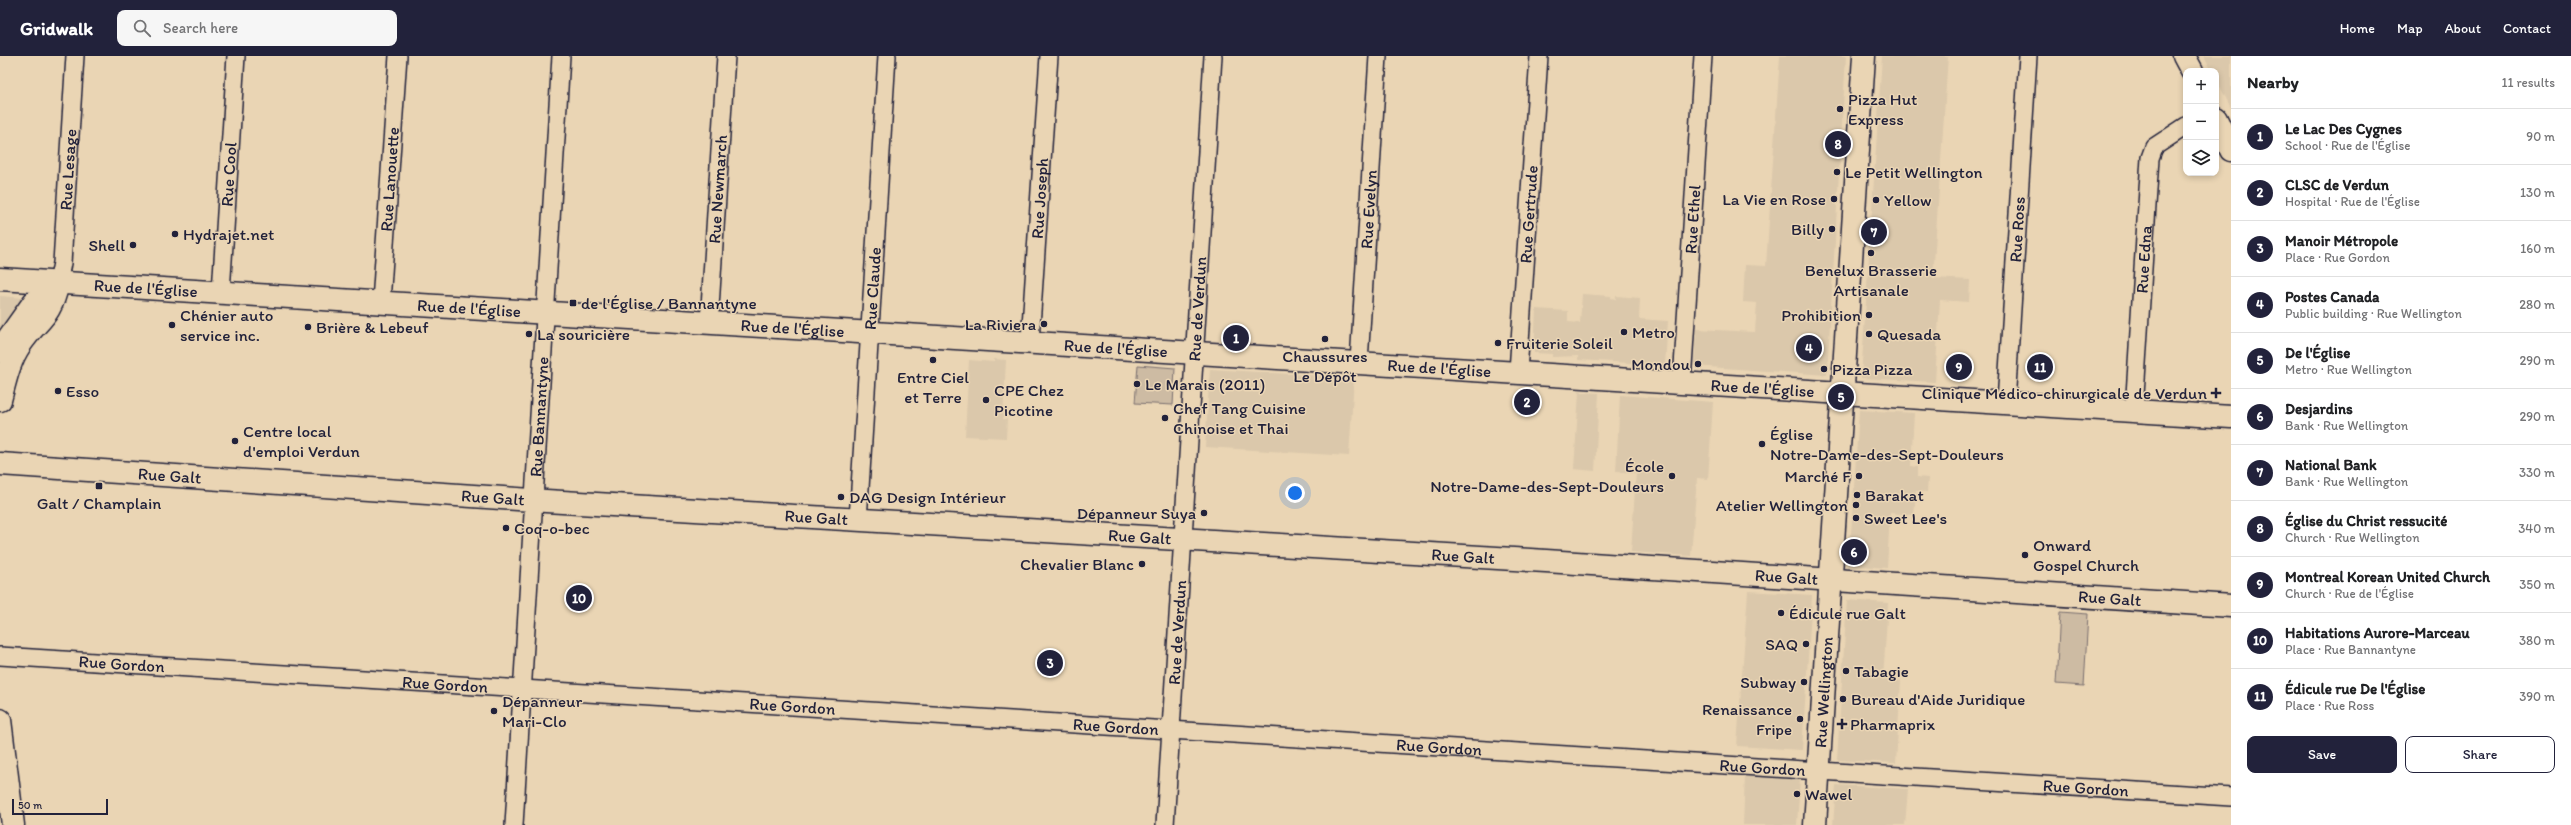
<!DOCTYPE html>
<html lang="en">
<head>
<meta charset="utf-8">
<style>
  body { margin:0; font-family:Itim,sans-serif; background:#f6f6f6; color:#202124 }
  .controls { position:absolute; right:12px; top:12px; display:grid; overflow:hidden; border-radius:8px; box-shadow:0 2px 6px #0003 }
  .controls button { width:36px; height:36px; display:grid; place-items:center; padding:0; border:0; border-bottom:1px solid #e0e0e0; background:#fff; color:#202124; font:20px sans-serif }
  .scale { position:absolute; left:12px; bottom:10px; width:96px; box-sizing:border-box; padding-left:4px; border:2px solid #22223b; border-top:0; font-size:11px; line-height:14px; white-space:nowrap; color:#22223b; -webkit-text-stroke:3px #ead5b4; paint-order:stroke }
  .you { position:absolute; left:1295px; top:437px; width:14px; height:14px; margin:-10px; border:3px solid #fff; border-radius:50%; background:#1a73e8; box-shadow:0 0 0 6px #1a73e833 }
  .badge { display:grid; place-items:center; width:26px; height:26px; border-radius:50%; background:#22223b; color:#fff; font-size:13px; font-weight:700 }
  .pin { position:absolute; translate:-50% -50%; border:2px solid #fff; box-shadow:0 1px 4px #0006 }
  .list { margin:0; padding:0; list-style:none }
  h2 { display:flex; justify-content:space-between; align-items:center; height:52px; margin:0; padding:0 16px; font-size:17px }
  h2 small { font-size:13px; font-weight:400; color:#757577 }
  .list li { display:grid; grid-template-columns:26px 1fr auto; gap:12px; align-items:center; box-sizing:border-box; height:56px; padding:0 16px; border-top:1px solid #e0e0e0 }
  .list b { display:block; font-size:15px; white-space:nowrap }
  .list p { margin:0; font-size:13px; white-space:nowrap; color:#757577 }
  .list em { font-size:13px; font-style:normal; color:#757577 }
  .actions { display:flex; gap:8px; padding:12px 16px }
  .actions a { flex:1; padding:9px 0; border:1px solid #22223b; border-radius:8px; text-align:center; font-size:14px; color:#22223b }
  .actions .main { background:#22223b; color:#fff }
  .icon { flex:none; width:22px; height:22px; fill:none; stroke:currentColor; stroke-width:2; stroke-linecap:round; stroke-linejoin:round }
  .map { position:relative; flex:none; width:2231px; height:769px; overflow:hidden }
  header { display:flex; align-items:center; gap:24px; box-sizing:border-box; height:56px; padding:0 20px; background:#22223b; color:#fff }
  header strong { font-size:19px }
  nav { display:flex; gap:22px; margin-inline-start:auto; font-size:14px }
  .search { width:280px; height:36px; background:#f6f6f6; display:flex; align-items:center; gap:10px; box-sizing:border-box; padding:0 14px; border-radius:8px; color:#757577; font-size:15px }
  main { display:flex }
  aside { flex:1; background:#fff }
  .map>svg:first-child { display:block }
  .built { fill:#dbc8ab }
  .green { fill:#cdbba3; stroke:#786e6f }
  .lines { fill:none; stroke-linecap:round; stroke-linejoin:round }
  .minor-casing { stroke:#22223b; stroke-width:20 }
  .major-casing { stroke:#22223b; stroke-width:25 }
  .minor { stroke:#ead5b4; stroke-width:17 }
  .major { stroke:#ead5b4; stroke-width:22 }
  .poi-dot { fill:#22223b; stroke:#ead5b4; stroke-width:1.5 }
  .labels { text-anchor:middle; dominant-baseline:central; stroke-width:3; stroke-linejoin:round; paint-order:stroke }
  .poi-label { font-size:17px; fill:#22223b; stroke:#ead5b4; text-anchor:start }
  .street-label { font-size:17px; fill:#22223b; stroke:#ead5b4 }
</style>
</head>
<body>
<header>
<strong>Gridwalk</strong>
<div class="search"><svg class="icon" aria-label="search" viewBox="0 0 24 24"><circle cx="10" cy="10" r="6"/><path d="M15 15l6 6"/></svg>Search here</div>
<nav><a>Home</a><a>Map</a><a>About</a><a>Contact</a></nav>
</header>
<main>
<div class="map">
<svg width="2231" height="769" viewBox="0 0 2231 769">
  <rect width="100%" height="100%" fill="#ead5b4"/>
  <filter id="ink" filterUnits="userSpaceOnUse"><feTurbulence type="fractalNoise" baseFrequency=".025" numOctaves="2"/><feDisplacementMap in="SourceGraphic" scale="8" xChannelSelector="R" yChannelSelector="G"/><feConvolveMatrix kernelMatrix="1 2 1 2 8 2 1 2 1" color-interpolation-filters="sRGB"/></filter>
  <g filter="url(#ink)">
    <g class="built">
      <polygon points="1780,0 1846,0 1827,319 1694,310 1696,273 1755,276 1757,247 1743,246 1745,209 1766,210"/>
      <polygon points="1882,0 1948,0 1933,222 1970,224 1969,246 1940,244 1935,326 1861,322"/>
      <polygon points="2204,0 2231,0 2231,52 2216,23 2216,15 2212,15"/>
      <polygon points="1582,238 1611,240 1611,242 1616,243 1616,240 1640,242 1639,263 1668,265 1665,309 1578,304 1578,300 1552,301 1552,298 1534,297 1536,253 1568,255 1568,266 1580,267"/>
      <polygon points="0,240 24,242 0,275"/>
      <polygon points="994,303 1006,304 1003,363 1007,363 1006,382 965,380 969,304 994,306"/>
      <polygon points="1210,313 1354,322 1349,400 1205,391"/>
      <polygon points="1579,336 1599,337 1595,415 1574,413"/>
      <polygon points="1620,339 1713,346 1708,423 1697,422 1691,500 1631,496 1636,417 1616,416"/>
      <polygon points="1859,354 1914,357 1911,410 1917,411 1917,421 1928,422 1927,436 1916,435 1914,459 1890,457 1887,512 1849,509"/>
      <polygon points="1748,535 1812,539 1802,694 1737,690"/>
      <polygon points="1847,544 1888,547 1883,623 1901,625 1896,707 1837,704"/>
      <polygon points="1745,719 1800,723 1797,769 1743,769"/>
      <polygon points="1836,729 1908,733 1905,769 1833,769"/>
    </g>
    <g class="green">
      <polygon points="1138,309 1175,312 1173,349 1135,347"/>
      <polygon points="2060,556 2088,558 2084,630 2056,628"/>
    </g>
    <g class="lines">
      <g class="minor-casing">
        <g id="minor">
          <path id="s1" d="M58,227L62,207L75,0"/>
          <path id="s2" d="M221,236L236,0"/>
          <path id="s3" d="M381,246L398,0"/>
          <path id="s4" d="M709,267L726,0"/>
          <path id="s5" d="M1030,285L1049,0"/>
          <path id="s6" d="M1359,306L1378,0"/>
          <path id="s7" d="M1518,316L1539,0"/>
          <path id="s8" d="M1682,326L1703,0"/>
          <path id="s9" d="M2006,347L2028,0"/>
          <path id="s10" d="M2134,355L2150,102L2154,91L2186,70"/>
          <path id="s11" d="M858,464L887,0"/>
          <path id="s12" d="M0,600L2231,741"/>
          <path id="s13" d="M514,769L561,0"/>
          <path id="s14" d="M1165,769L1213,0"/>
        </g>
      </g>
      <g class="major-casing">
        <g id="major">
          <polyline points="2184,0 2192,15"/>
          <polyline points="2216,63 2231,94"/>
          <path id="s15" d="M0,223L2231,361"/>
          <polyline points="0,294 34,246 58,227"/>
          <path d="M0,344C5,325 9,305 20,289C38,262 50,263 58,227"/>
          <path id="s16" d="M0,408L546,445L1546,505L2231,550"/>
          <polyline points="0,664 13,769"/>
          <path id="s17" d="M1815,769L1864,0"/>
        </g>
      </g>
      <use href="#minor" class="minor"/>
      <use href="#major" class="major"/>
    </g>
  </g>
  <g class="poi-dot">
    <circle cx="1840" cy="53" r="4"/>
    <circle cx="1837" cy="116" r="4"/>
    <circle cx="1834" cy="143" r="4"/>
    <circle cx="1876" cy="144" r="4"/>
    <circle cx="1832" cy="173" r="4"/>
    <circle cx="175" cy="178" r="4"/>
    <circle cx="133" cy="189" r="4"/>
    <circle cx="1871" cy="197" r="4"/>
    <rect x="569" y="243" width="8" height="8" rx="2"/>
    <circle cx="1869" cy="259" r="4"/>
    <circle cx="1044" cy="268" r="4"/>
    <circle cx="172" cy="269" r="4"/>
    <circle cx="308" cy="271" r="4"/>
    <circle cx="1624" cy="276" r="4"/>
    <circle cx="529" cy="278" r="4"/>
    <circle cx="1869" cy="278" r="4"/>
    <circle cx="1325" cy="283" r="4"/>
    <circle cx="1498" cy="287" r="4"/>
    <circle cx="933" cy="304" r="4"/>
    <circle cx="1698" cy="308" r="4"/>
    <circle cx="1824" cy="313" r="4"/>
    <circle cx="1137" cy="328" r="4"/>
    <circle cx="58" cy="335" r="4"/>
    <path d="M2214 331h4v4h4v4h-4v4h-4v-4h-4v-4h4z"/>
    <circle cx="986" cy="344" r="4"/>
    <circle cx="1165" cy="362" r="4"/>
    <circle cx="235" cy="385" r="4"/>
    <circle cx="1762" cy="388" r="4"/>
    <circle cx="1672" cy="420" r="4"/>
    <circle cx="1859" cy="420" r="4"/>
    <rect x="95" y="426" width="8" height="8" rx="2"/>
    <circle cx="1857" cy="439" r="4"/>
    <circle cx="841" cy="441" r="4"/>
    <circle cx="1856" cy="449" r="4"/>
    <circle cx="1204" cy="457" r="4"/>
    <circle cx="1856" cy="462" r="4"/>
    <circle cx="506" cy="472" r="4"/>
    <circle cx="2025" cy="499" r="4"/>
    <circle cx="1142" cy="508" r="4"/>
    <circle cx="1781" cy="557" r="4"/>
    <circle cx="1806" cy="588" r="4"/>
    <circle cx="1846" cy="615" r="4"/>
    <circle cx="1804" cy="626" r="4"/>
    <circle cx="1843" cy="643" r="4"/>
    <circle cx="494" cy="655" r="4"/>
    <circle cx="1800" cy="663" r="4"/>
    <path d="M1840 662h4v4h4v4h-4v4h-4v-4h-4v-4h4z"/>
    <circle cx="1797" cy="738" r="4"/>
  </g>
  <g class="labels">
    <g class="poi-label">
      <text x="1848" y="43">Pizza Hut<tspan x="1848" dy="20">Express</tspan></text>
      <text x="1845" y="116">Le Petit Wellington</text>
      <text x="1826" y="143" text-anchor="end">La Vie en Rose</text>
      <text x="1884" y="144">Yellow</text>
      <text x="1824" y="173" text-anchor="end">Billy</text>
      <text x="183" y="178">Hydrajet.net</text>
      <text x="125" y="189" text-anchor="end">Shell</text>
      <text x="1871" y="214" text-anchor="middle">Benelux Brasserie<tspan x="1871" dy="20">Artisanale</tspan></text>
      <text x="581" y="247">de l'Église / Bannantyne</text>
      <text x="180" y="259">Chénier auto<tspan x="180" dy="20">service inc.</tspan></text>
      <text x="1861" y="259" text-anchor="end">Prohibition</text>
      <text x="1036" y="268" text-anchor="end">La Riviera</text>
      <text x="316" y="271">Brière &amp; Lebeuf</text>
      <text x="1632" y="276">Metro</text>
      <text x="537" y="278">La souricière</text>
      <text x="1877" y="278">Quesada</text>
      <text x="1506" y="287">Fruiterie Soleil</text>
      <text x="1325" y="300" text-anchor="middle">Chaussures<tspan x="1325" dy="20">Le Dépôt</tspan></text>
      <text x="1690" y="308" text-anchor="end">Mondou</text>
      <text x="1832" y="313">Pizza Pizza</text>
      <text x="933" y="321" text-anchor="middle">Entre Ciel<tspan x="933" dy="20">et Terre</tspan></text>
      <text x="1145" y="328">Le Marais (2011)</text>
      <text x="994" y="334">CPE Chez<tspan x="994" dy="20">Picotine</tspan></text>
      <text x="66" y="335">Esso</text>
      <text x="2207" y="337" text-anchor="end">Clinique Médico-chirurgicale de Verdun</text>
      <text x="1173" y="352">Chef Tang Cuisine<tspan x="1173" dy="20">Chinoise et Thai</tspan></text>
      <text x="243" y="375">Centre local<tspan x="243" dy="20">d'emploi Verdun</tspan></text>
      <text x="1770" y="378">Église<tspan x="1770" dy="20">Notre-Dame-des-Sept-Douleurs</tspan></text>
      <text x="1664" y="410" text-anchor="end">École<tspan x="1664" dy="20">Notre-Dame-des-Sept-Douleurs</tspan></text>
      <text x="1851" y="420" text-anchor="end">Marché F</text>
      <text x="1865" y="439">Barakat</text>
      <text x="849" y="441">DAG Design Intérieur</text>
      <text x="99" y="447" text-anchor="middle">Galt / Champlain</text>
      <text x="1848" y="449" text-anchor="end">Atelier Wellington</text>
      <text x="1196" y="457" text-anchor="end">Dépanneur Suya</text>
      <text x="1864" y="462">Sweet Lee's</text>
      <text x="514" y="472">Coq-o-bec</text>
      <text x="2033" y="489">Onward<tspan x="2033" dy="20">Gospel Church</tspan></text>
      <text x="1134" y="508" text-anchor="end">Chevalier Blanc</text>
      <text x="1789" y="557">Édicule rue Galt</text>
      <text x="1798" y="588" text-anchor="end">SAQ</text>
      <text x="1854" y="615">Tabagie</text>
      <text x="1796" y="626" text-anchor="end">Subway</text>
      <text x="1851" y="643">Bureau d'Aide Juridique</text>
      <text x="502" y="645">Dépanneur<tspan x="502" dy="20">Mari-Clo</tspan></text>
      <text x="1792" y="653" text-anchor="end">Renaissance<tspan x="1792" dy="20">Fripe</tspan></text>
      <text x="1850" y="668">Pharmaprix</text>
      <text x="1805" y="738">Wawel</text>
    </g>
    <g class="street-label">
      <text stroke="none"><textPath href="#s1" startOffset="114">Rue Lesage</textPath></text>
      <text stroke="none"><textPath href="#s2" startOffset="118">Rue Cool</textPath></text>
      <text stroke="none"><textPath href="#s3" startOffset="123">Rue Lanouette</textPath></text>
      <text stroke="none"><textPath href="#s4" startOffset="134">Rue Newmarch</textPath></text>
      <text stroke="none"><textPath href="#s5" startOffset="143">Rue Joseph</textPath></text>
      <text stroke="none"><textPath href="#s6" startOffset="153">Rue Evelyn</textPath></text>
      <text stroke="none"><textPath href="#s7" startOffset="158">Rue Gertrude</textPath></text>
      <text stroke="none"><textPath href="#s8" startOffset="163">Rue Ethel</textPath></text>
      <text stroke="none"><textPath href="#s9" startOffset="174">Rue Ross</textPath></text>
      <text stroke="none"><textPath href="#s10" startOffset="152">Rue Edna</textPath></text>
      <text stroke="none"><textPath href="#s15" startOffset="146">Rue de l'Église</textPath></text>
      <text stroke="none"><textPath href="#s11" startOffset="232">Rue Claude</textPath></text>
      <text stroke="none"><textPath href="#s15" startOffset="470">Rue de l'Église</textPath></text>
      <text stroke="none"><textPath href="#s14" startOffset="517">Rue de Verdun</textPath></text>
      <text stroke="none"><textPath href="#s15" startOffset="794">Rue de l'Église</textPath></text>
      <text stroke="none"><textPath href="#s15" startOffset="1118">Rue de l'Église</textPath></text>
      <text stroke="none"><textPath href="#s15" startOffset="1442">Rue de l'Église</textPath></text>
      <text stroke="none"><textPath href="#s15" startOffset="1766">Rue de l'Église</textPath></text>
      <text stroke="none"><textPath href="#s13" startOffset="409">Rue Bannantyne</textPath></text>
      <text stroke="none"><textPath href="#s16" startOffset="170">Rue Galt</textPath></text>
      <text stroke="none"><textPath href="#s16" startOffset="494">Rue Galt</textPath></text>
      <text stroke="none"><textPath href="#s16" startOffset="818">Rue Galt</textPath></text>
      <text stroke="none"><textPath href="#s16" startOffset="1142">Rue Galt</textPath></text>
      <text stroke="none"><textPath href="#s16" startOffset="1466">Rue Galt</textPath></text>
      <text stroke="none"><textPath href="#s16" startOffset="1790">Rue Galt</textPath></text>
      <text stroke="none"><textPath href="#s16" startOffset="2114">Rue Galt</textPath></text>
      <text stroke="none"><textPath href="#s14" startOffset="193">Rue de Verdun</textPath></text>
      <text stroke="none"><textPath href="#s12" startOffset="122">Rue Gordon</textPath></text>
      <text stroke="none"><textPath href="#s12" startOffset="446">Rue Gordon</textPath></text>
      <text stroke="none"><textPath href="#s17" startOffset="133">Rue Wellington</textPath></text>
      <text stroke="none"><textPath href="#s12" startOffset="794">Rue Gordon</textPath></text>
      <text stroke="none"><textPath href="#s12" startOffset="1118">Rue Gordon</textPath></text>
      <text stroke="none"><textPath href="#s12" startOffset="1442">Rue Gordon</textPath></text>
      <text stroke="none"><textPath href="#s12" startOffset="1766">Rue Gordon</textPath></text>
      <text stroke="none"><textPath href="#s12" startOffset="2090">Rue Gordon</textPath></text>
    </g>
  </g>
</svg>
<div class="controls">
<button>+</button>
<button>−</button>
<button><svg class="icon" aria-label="layers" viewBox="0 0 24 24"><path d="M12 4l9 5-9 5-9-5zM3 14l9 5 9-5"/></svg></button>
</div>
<div class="scale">50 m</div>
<div class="you"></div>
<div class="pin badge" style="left:1236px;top:282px">1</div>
<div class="pin badge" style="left:1527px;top:346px">2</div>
<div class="pin badge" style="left:1050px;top:607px">3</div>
<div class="pin badge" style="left:1809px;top:292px">4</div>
<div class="pin badge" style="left:1841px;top:341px">5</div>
<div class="pin badge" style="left:1854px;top:496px">6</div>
<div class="pin badge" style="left:1874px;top:176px">7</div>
<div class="pin badge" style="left:1838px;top:88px">8</div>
<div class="pin badge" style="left:1959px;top:311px">9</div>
<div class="pin badge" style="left:579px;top:542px">10</div>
<div class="pin badge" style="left:2040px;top:311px">11</div>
</div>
<aside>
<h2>Nearby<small>11 results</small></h2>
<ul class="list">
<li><span class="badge">1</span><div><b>Le Lac Des Cygnes</b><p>School · Rue de l'Église</p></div><em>90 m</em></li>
<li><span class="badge">2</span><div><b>CLSC de Verdun</b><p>Hospital · Rue de l'Église</p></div><em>130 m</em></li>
<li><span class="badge">3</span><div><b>Manoir Métropole</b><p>Place · Rue Gordon</p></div><em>160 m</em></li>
<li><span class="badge">4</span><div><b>Postes Canada</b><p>Public building · Rue Wellington</p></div><em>280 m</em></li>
<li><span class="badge">5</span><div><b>De l'Église</b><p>Metro · Rue Wellington</p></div><em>290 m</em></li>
<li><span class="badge">6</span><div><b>Desjardins</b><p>Bank · Rue Wellington</p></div><em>290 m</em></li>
<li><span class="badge">7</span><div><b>National Bank</b><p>Bank · Rue Wellington</p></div><em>330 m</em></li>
<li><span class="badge">8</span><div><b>Église du Christ ressucité</b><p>Church · Rue Wellington</p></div><em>340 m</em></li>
<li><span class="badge">9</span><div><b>Montreal Korean United Church</b><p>Church · Rue de l'Église</p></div><em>350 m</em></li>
<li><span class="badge">10</span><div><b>Habitations Aurore-Marceau</b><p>Place · Rue Bannantyne</p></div><em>380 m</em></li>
<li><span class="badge">11</span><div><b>Édicule rue De l'Église</b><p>Place · Rue Ross</p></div><em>390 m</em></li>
</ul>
<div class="actions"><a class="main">Save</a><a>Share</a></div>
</aside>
</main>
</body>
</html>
